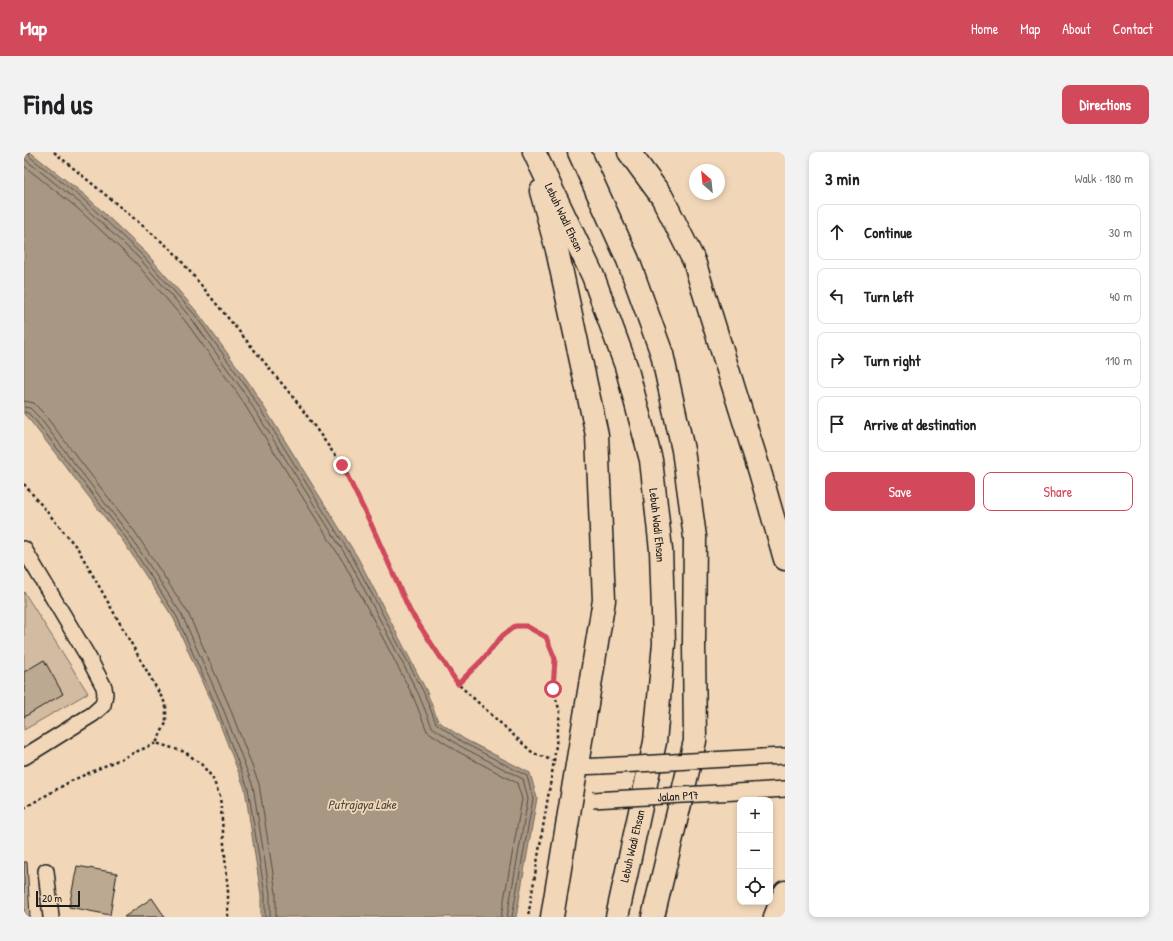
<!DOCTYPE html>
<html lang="en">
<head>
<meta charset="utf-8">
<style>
  body { margin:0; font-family:"Patrick Hand",sans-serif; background:#f2f2f2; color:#202124 }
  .controls { position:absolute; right:12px; bottom:12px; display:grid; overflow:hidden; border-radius:8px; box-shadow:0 2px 6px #0003 }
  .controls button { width:36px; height:36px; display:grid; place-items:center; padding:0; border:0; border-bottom:1px solid #e0e0e0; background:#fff; color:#202124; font:20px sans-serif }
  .compass { position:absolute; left:665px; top:12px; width:36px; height:36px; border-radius:50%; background:#fff; box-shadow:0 2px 6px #0003; rotate:333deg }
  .scale { position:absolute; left:12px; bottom:10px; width:44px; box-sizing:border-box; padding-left:4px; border:2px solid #1c1c1c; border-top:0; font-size:11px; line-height:14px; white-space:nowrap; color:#1c1c1c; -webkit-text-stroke:3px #f1d7b8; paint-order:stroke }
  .stop { position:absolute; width:12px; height:12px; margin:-9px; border:3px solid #d1495b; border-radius:50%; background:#fff }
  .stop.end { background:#d1495b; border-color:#fff; box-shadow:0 1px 4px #0008 }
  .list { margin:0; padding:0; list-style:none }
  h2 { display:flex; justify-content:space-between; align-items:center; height:52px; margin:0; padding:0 16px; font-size:17px }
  h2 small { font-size:13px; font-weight:400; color:#757577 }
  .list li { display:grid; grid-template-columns:26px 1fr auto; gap:12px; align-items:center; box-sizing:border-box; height:56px; margin:0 8px 8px; padding:0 8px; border:1px solid #e0e0e0; border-radius:8px }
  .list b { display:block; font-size:15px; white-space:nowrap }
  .list em { font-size:13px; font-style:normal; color:#757577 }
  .actions { display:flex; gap:8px; padding:12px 16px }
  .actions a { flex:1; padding:9px 0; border:1px solid #d1495b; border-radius:8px; text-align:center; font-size:14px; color:#d1495b }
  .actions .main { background:#d1495b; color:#fff }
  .icon { flex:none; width:22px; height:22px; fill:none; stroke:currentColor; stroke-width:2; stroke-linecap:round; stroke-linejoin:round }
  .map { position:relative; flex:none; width:761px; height:765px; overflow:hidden; border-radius:8px }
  header { display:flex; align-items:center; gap:24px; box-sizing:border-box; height:56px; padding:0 20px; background:#d1495b; color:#fff }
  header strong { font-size:19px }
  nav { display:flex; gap:22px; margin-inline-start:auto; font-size:14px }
  .intro { display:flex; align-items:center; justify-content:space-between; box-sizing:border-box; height:96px; padding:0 24px }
  h1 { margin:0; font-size:28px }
  .button { padding:10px 18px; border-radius:8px; background:#d1495b; color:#fff; font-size:14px; font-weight:700 }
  main { display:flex; gap:24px; padding:0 24px }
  aside { flex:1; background:#fff; border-radius:8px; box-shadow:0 2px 6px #0003 }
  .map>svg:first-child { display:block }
  .green { fill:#d2bba1; stroke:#776c5e }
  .water { fill:#a89783; stroke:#70665a }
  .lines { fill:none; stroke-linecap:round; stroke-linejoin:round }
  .shore { stroke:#544d45; stroke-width:1 }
  .building { fill:#bca992; stroke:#1c1c1c }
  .minor-casing { stroke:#1c1c1c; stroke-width:18 }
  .primary-casing { stroke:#1c1c1c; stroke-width:25 }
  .path { stroke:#1c1c1c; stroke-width:2.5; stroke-dasharray:3 3; stroke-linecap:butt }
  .minor { stroke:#f1d7b8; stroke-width:15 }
  .primary { stroke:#f1d7b8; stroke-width:22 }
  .minor-bridge-casing { stroke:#1c1c1c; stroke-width:18; stroke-linecap:butt }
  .minor-bridge { stroke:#f1d7b8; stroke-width:15 }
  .route { stroke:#d1495b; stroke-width:5 }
  .labels { text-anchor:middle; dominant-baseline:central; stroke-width:3.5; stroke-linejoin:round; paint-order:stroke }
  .street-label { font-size:12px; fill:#1c1c1c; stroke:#f1d7b8 }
  .water-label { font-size:13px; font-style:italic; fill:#4d4740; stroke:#f1d7b8 }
</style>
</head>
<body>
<header>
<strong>Map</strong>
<nav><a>Home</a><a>Map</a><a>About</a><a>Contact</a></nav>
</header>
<div class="intro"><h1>Find us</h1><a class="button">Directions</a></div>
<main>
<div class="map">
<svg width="761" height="765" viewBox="0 0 761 765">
  <rect width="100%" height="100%" fill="#f1d7b8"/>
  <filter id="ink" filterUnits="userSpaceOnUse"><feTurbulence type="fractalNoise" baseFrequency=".025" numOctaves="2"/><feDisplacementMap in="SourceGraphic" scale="8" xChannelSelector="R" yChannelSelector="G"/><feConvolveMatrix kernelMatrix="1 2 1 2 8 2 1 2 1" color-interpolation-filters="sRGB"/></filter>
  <g filter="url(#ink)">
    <polygon class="green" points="0,440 64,541 0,578"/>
    <polygon class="water" points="0,0 6,0 62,44 122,101 174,161 225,231 334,406 402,538 414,569 440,587 506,621 513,646 492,765 237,765 237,743 221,637 190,557 150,467 99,389 8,271 0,262"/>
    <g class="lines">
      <g class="shore">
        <polyline points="4,0 6,5 59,47 119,104 171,163 221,233 330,408 399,539 412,571 438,590 503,624 509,647 488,765"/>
        <polyline points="0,5 3,9 56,51 116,107 167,166 217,236 326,410 394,541 408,575 436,594 499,627 504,647 483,765"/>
        <polyline points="0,14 52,55 112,111 162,170 212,239 321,413 389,544 403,579 433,599 493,631 498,647 477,765"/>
        <polyline points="0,249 10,251 20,262 111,380 164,461 204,551 235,632 252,741 252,765"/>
        <polyline points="0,255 6,256 15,265 106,384 158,463 198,554 229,634 246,742 246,765"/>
        <polyline points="0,260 4,261 12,269 102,386 153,465 193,556 224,636 241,743 241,765"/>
      </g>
    </g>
    <g class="building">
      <polygon points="20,508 39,542 0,565 0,520"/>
      <polygon points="0,710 3,710 6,765 0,765"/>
      <polygon points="53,714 93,721 86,763 45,755"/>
      <polygon points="128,746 141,765 100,765"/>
    </g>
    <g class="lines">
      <g class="minor-casing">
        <g id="minor">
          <polyline points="0,397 63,503 80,535 81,542 79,553 69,562 0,605"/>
          <polyline points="739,605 761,604"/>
          <polyline points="552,615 577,614"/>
          <polyline points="730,639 761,637"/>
          <polyline points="22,719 27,765"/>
        </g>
      </g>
      <g class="primary-casing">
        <g id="primary">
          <path id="s1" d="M510,0L569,124L602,214L627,308L637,398L640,491L631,590L593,765"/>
          <polyline points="555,0 604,108 638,202 659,298 671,385 670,491 671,589 629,765"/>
          <polyline points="605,0 638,45 670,109 736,320 761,407"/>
          <polyline points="517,39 533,98 573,283 580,448 528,765"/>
          <polyline points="751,765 761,740"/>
        </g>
      </g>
      <g class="path">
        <polyline points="30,0 149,99 273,250 318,313 347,372 386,459 434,532 509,601 530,609"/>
        <polyline points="0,332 54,397 142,553 142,571 132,591 161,600 177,612 188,625 196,644 204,740 204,765"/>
        <polyline points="434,532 459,508 478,484 491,474 503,474 522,485 531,507 529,537 536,560 530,609 504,765"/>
        <polyline points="0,656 47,629 132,591"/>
      </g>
      <use href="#minor" class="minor"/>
      <use href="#primary" class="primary"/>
      <g class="minor-bridge-casing">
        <g id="minor-bridge">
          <polyline points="577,614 739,605"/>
          <path id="s2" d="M569,648L730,639"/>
        </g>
      </g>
      <use href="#minor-bridge" class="minor-bridge"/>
    </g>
  </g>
  <g class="lines" filter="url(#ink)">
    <polyline class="route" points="318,313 347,372 386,459 434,532 458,508 478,484 491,474 502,474 522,485 531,507 529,537"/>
  </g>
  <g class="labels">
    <g class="street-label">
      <text stroke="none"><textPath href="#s1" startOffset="72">Lebuh Wadi Ehsan</textPath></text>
      <text stroke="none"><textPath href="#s1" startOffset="396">Lebuh Wadi Ehsan</textPath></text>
      <text stroke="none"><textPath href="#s2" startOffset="85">Jalan P17</textPath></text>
      <text transform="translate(608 694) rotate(-77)">Lebuh Wadi Ehsan</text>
    </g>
    <g class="water-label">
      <text x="338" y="652">Putrajaya Lake</text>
    </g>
  </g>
</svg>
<div class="controls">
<button>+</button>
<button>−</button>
<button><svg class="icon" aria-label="locate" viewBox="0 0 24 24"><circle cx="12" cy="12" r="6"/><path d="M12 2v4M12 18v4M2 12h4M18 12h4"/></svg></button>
</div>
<svg class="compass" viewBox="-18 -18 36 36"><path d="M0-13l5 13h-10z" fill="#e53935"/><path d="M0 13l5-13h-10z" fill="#757577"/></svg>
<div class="scale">20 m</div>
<div class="stop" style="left:529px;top:537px"></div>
<div class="stop end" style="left:318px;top:313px"></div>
</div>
<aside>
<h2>3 min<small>Walk · 180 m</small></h2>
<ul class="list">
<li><svg class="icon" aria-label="ahead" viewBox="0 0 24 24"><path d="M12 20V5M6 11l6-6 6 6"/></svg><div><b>Continue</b></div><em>30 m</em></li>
<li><svg class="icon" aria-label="left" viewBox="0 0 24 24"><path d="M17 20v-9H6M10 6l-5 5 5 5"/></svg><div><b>Turn left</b></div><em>40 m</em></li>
<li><svg class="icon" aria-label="right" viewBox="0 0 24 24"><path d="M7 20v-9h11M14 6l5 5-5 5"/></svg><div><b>Turn right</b></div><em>110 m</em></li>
<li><svg class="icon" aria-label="arrive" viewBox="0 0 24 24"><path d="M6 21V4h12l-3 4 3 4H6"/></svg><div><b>Arrive at destination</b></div></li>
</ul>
<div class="actions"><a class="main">Save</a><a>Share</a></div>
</aside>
</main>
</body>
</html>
